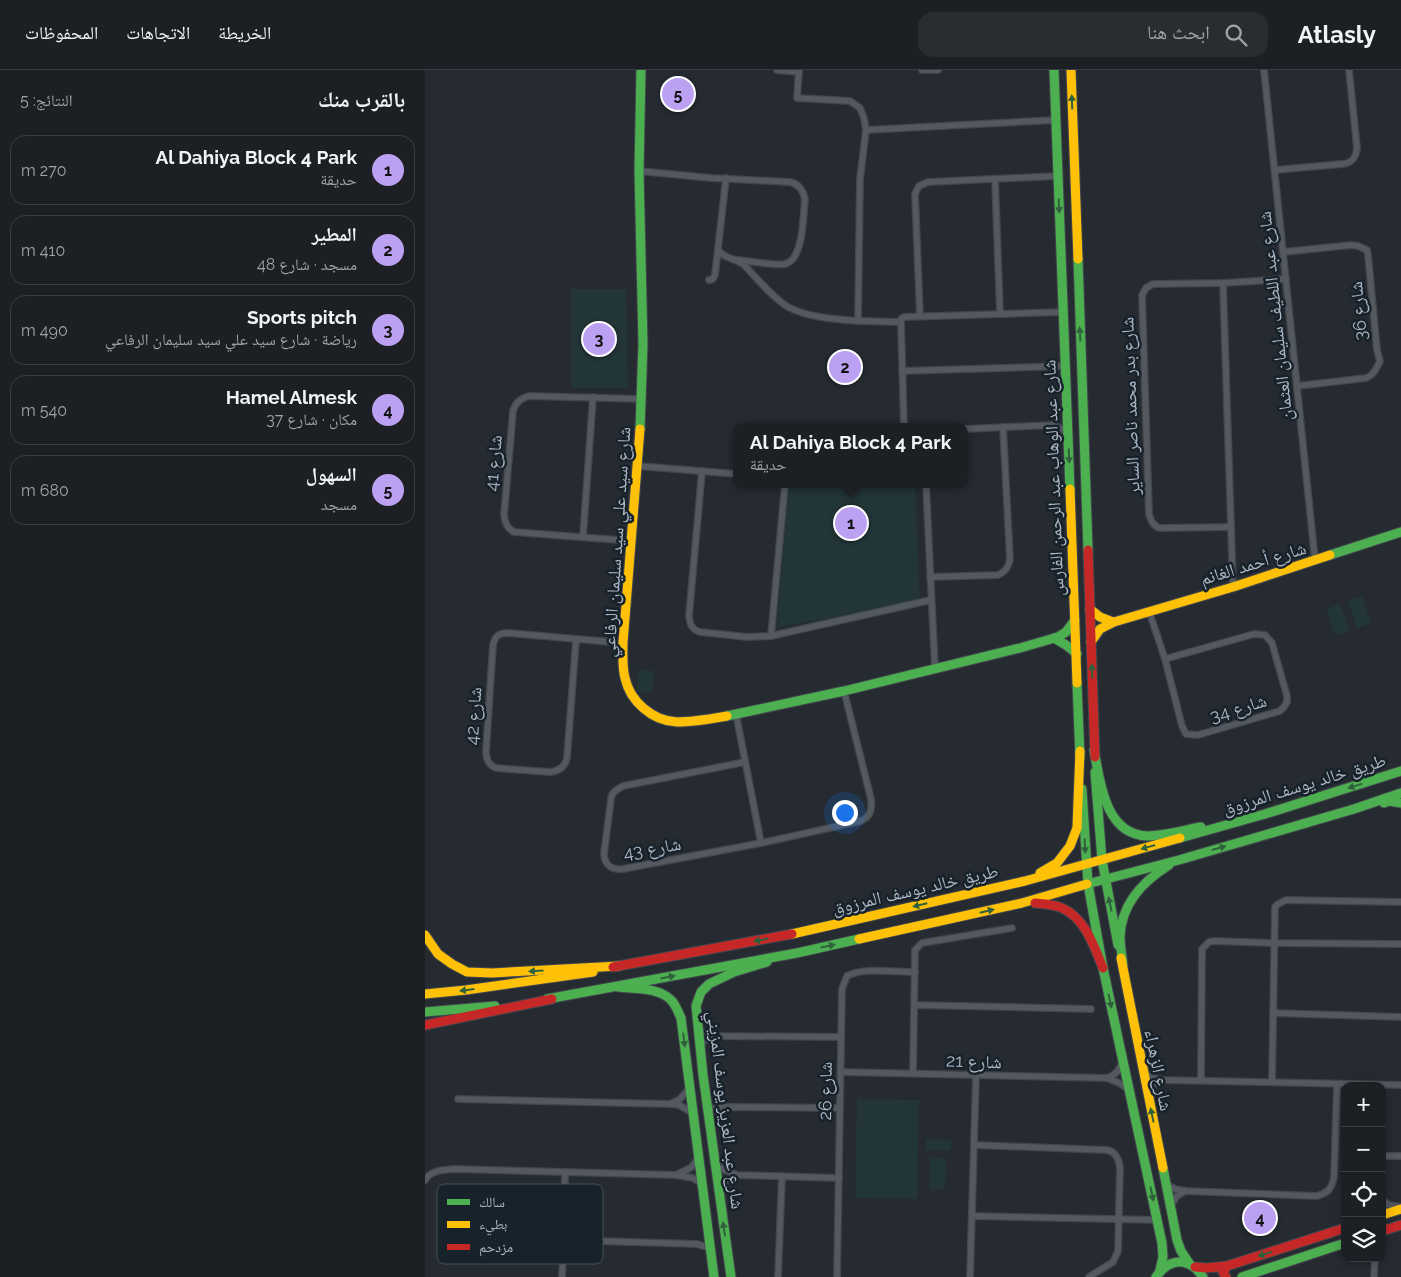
<!DOCTYPE html>
<html lang="ar">
<head>
<meta charset="utf-8">
<style>
  body { margin:0; font-family:Raleway,"Noto Naskh Arabic",sans-serif; background:#292d32; color:#f1f3f6; direction:rtl }
  .controls { position:absolute; right:15px; bottom:15px; display:grid; overflow:hidden; border-radius:10px; box-shadow:0 2px 12px #0003 }
  .controls button { width:45px; height:45px; display:grid; place-items:center; padding:0; border:0; border-bottom:1px solid #3a3e42; background:#1c2025; color:#f1f3f6; font:25px sans-serif }
  .you { position:absolute; left:419px; top:742px; width:18px; height:18px; margin:-12px; border:4px solid #fff; border-radius:50%; background:#1a73e8; box-shadow:0 0 0 8px #1a73e833 }
  .badge { display:grid; place-items:center; width:32px; height:32px; border-radius:50%; background:#bca0f2; color:#111; font-size:16px; font-weight:700 }
  .pin { position:absolute; translate:-50% -50%; border:2px solid #fff; box-shadow:0 1px 5px #0006 }
  .popup { position:absolute; left:308px; top:353px; width:235px; height:65px; box-sizing:border-box; display:grid; place-content:center; border-radius:10px; background:#1c2025; filter:drop-shadow(0 1px 4px #0005); font-size:16px; white-space:nowrap; color:#a0a3a7 }
  .popup b { font-size:19px; color:#f1f3f6 }
  .popup::after { content:''; position:absolute; left:50%; top:100%; margin-left:-10px; border:10px solid transparent; border-top-color:#1c2025 }
  .list { margin:0; padding:0; list-style:none }
  h2 { display:flex; justify-content:space-between; align-items:center; height:65px; margin:0; padding:0 20px; font-size:21px }
  h2 small { font-size:16px; font-weight:400; color:#a0a3a7 }
  .list li { display:grid; grid-template-columns:32px 1fr auto; gap:15px; align-items:center; box-sizing:border-box; height:70px; margin:0 10px 10px; padding:0 10px; border:1px solid #3a3e42; border-radius:15px }
  .list b { display:block; font-size:19px; white-space:nowrap }
  .list p { margin:0; font-size:16px; white-space:nowrap; color:#a0a3a7 }
  .list em { font-size:16px; font-style:normal; color:#a0a3a7 }
  .icon { flex:none; width:28px; height:28px; fill:none; stroke:currentColor; stroke-width:2; stroke-linecap:round; stroke-linejoin:round }
  .map { position:relative; flex:none; width:976px; height:1207px; overflow:hidden; direction:ltr }
  header { display:flex; align-items:center; gap:30px; box-sizing:border-box; height:70px; padding:0 25px; background:#1c2025; border-bottom:1px solid #3a3e42 }
  header strong { font-size:24px }
  nav { display:flex; gap:28px; margin-inline-start:auto; font-size:18px }
  .search { width:350px; height:45px; background:#292d32; display:flex; align-items:center; gap:12px; box-sizing:border-box; padding:0 18px; border-radius:15px; color:#a0a3a7; font-size:19px }
  main { display:flex }
  aside { flex:1; background:#1c2025 }
  .map>svg:first-child { display:block }
  .green { fill:#223537 }
  .lines { fill:none; stroke-linecap:round; stroke-linejoin:round }
  .street-casing { stroke:#42474c; stroke-width:8 }
  .fast-casing { stroke:#42474c; stroke-width:11 }
  .slow-casing { stroke:#42474c; stroke-width:11 }
  .jam-casing { stroke:#42474c; stroke-width:11 }
  .street { stroke:#545960; stroke-width:5.5 }
  .fast { stroke:#4caf50; stroke-width:9 }
  .slow { stroke:#ffc107; stroke-width:9 }
  .jam { stroke:#c62828; stroke-width:9 }
  .oneway { fill:#2f613c }
  .labels { text-anchor:middle; dominant-baseline:central; stroke-width:5; stroke-linejoin:round; paint-order:stroke }
  .street-label { font-size:18px; fill:#acb7c4; stroke:#18222b }
  .key { fill:#18222b; stroke:#444f59; stroke-width:1 }
  .key-label { font-size:14px; fill:#acb7c4 }
</style>
</head>
<body>
<header>
<strong>Atlasly</strong>
<div class="search"><svg class="icon" aria-label="search" viewBox="0 0 24 24"><circle cx="10" cy="10" r="6"/><path d="M15 15l6 6"/></svg>ابحث هنا</div>
<nav><a>الخريطة</a><a>الاتجاهات</a><a>المحفوظات</a></nav>
</header>
<main>
<div class="map">
<svg width="976" height="1207" viewBox="0 0 976 1207">
  <rect width="100%" height="100%" fill="#252b31"/>
  <g class="green">
    <polygon points="146,219 201,219 203,318 146,318"/>
    <polygon points="364,414 490,414 495,533 352,557"/>
    <polygon points="937,526 946,553 932,558 923,531"/>
    <polygon points="915,534 925,561 910,566 901,539"/>
    <polygon points="213,600 229,601 227,623 212,622"/>
    <polygon points="432,1029 494,1030 492,1129 430,1128"/>
    <polygon points="501,1069 526,1070 526,1081 501,1080"/>
    <polygon points="505,1087 521,1088 520,1119 504,1119"/>
  </g>
  <g class="lines">
    <g class="street-casing">
      <g id="street">
        <polyline points="352,0 374,2"/>
        <polyline points="374,0 372,28 425,31 435,38 439,48 441,60 435,109 433,250"/>
        <polyline points="497,0 513,0"/>
        <polyline points="839,0 890,490"/>
        <polyline points="441,60 631,50"/>
        <path d="M850,100L917,94C927,93 931,88 932,78L924,0"/>
        <path d="M214,101L286,108L365,112C374,114 378,120 380,129C378,144 379,190 360,194C348,196 326,191 313,190"/>
        <polyline points="570,109 575,243"/>
        <path d="M293,180C299,189 311,188 319,195C332,208 344,224 360,235C385,252 445,251 476,252"/>
        <path d="M858,182L926,175L933,176L942,180L943,185L952,280L955,291C951,299 949,305 941,308L872,316"/>
        <polyline points="284,210 288,209 290,205 301,108"/>
        <polyline points="798,213 808,517"/>
        <polyline points="495,246 490,124 494,116 503,112 633,106"/>
        <polyline points="476,252 476,249 479,247 638,242"/>
        <polyline points="476,252 479,357"/>
        <polyline points="477,301 641,296"/>
        <polyline points="540,359 627,355 637,359 642,364"/>
        <polyline points="213,396 312,404"/>
        <path d="M277,401L264,546C265,554 266,559 275,562L322,567L346,566L506,530"/>
        <polyline points="501,414 510,599"/>
        <path d="M805,457L735,458C728,456 726,451 724,444L717,225L721,218L728,214L798,213L861,209"/>
        <polyline points="158,467 168,327"/>
        <path d="M207,471L89,462C82,458 80,453 79,445L88,341C91,332 95,329 104,326L217,329"/>
        <path d="M505,507L573,505C580,502 583,498 585,490L578,357"/>
        <polyline points="724,541 740,589 757,656 761,664 773,665 855,641 859,637 862,632 862,626 847,573 840,565 829,564 740,589"/>
        <polyline points="346,566 360,414"/>
        <path d="M151,570L142,688C140,697 134,701 125,702L71,698C63,695 61,689 61,681L68,575C70,566 74,563 83,563L198,573"/>
        <polyline points="311,644 336,773"/>
        <path d="M320,692L198,716C191,720 187,722 186,729L179,784C180,796 187,800 198,799L336,773L436,751C446,746 447,740 446,729L419,621"/>
        <polyline points="490,935 666,939"/>
        <polyline points="848,943 976,947"/>
        <polyline points="273,961 291,966 416,967"/>
        <polyline points="274,973 291,966"/>
        <polyline points="416,1002 682,1008 694,1013 703,1019"/>
        <polyline points="718,1002 727,1008 737,1010 976,1015"/>
        <polyline points="488,1004 490,880 497,873 587,858"/>
        <path d="M682,1008C690,1005 696,1000 697,991"/>
        <polyline points="776,1010 777,879 784,872 789,871 849,873 976,874"/>
        <polyline points="847,1012 850,837 853,834 861,830 976,832"/>
        <polyline points="723,1024 728,1016 737,1010"/>
        <polyline points="33,1029 245,1034 254,1035 268,1043"/>
        <polyline points="245,1034 254,1030 265,1018"/>
        <polyline points="283,1039 302,1037 415,1038"/>
        <path d="M549,1075L682,1080C691,1082 693,1088 695,1097L693,1181L688,1192L664,1207"/>
        <polyline points="957,1086 976,1086"/>
        <polyline points="290,1093 297,1099 312,1105 414,1108"/>
        <polyline points="253,1104 267,1097 273,1088"/>
        <path d="M0,1110C6,1100 18,1100 29,1099L251,1105L268,1108L277,1114"/>
        <path d="M741,1114L750,1119L760,1121L892,1126C903,1123 907,1118 909,1107L912,1014"/>
        <path d="M294,1119C299,1112 303,1109 311,1105"/>
        <polyline points="957,1130 964,1135 976,1137"/>
        <polyline points="746,1135 752,1126 760,1121"/>
        <polyline points="547,1146 733,1150"/>
        <polyline points="139,1170 272,1174 285,1178"/>
        <polyline points="137,1207 139,1170 140,1102"/>
        <polyline points="353,1207 357,1106"/>
        <path d="M412,1207L417,919L422,906C438,897 471,902 490,902"/>
        <polyline points="545,1207 551,1006"/>
        <polyline points="949,1207 950,1188"/>
      </g>
    </g>
    <g class="fast-casing">
      <g id="fast">
        <polyline points="629,0 645,419"/>
        <polyline points="653,189 663,480"/>
        <polyline points="215,359 218,274 214,101 216,0"/>
        <polyline points="905,485 976,462"/>
        <polyline points="629,568 641,575 652,584"/>
        <polyline points="652,613 655,688"/>
        <polyline points="302,646 419,621 595,578 633,567 641,562 650,550"/>
        <path d="M669,680C675,712 680,765 723,766C741,766 759,760 776,757"/>
        <polyline points="670,702 677,790 693,875"/>
        <polyline points="657,719 663,814 678,898 737,1173 738,1187 735,1200"/>
        <polyline points="959,733 964,731 976,733"/>
        <polyline points="755,768 840,744 976,701"/>
        <polyline points="662,814 754,790 929,739 976,723"/>
        <path d="M698,895C697,886 695,876 695,867C696,834 717,812 744,795"/>
        <path d="M193,917C209,919 234,917 246,930C251,935 253,942 256,948L289,1207"/>
        <polyline points="122,929 372,883 434,869"/>
        <polyline points="0,942 70,936"/>
        <polyline points="738,1098 752,1170 756,1181 764,1193"/>
        <polyline points="306,1207 278,1005 271,936 276,922 284,914 309,902 342,892"/>
        <path d="M731,1207C745,1187 764,1187 778,1207"/>
        <polyline points="817,1207 920,1173"/>
      </g>
    </g>
    <g class="slow-casing">
      <g id="slow">
        <polyline points="646,0 653,189"/>
        <path d="M215,359L198,573C198,584 197,597 200,608C205,631 227,651 252,652C269,652 285,649 302,646"/>
        <polyline points="645,419 652,613"/>
        <polyline points="665,539 675,547 688,552"/>
        <polyline points="666,572 675,559 689,552 808,517 905,485"/>
        <polyline points="615,803 632,793 645,776 652,758 655,681"/>
        <polyline points="367,864 600,811 755,768"/>
        <polyline points="0,865 13,884 27,894 42,902 67,903 194,896"/>
        <polyline points="434,869 597,833 662,814"/>
        <polyline points="696,888 738,1098"/>
        <polyline points="0,924 41,920 168,902"/>
        <polyline points="957,1145 976,1139"/>
      </g>
    </g>
    <g class="jam-casing">
      <g id="jam">
        <polyline points="663,480 670,687"/>
        <path d="M610,833C619,834 628,834 637,838C660,848 669,876 678,898"/>
        <polyline points="188,897 367,864"/>
        <polyline points="0,955 127,929"/>
        <polyline points="957,1161 976,1155"/>
        <polyline points="770,1197 781,1198 802,1196 920,1158"/>
        <polyline points="801,1207 798,1202 802,1196"/>
      </g>
    </g>
    <use href="#street" class="street"/>
    <use href="#fast" class="fast"/>
    <use href="#slow" class="slow"/>
    <use href="#jam" class="jam"/>
  </g>
  <defs><path id="oneway-solid" d="M-6-.8H1V-3.2L6.5 0L1 3.2V.8H-6Z" transform="scale(1.25)"/></defs>
  <g class="oneway">
    <use href="#oneway-solid" transform="translate(647 32) rotate(-92)"/>
    <use href="#oneway-solid" transform="translate(634 136) rotate(88)"/>
    <use href="#oneway-solid" transform="translate(655 264) rotate(-93)"/>
    <use href="#oneway-solid" transform="translate(644 386) rotate(88)"/>
    <use href="#oneway-solid" transform="translate(667 601) rotate(-92)"/>
    <use href="#oneway-solid" transform="translate(930 716) rotate(162)"/>
    <use href="#oneway-solid" transform="translate(660 776) rotate(87)"/>
    <use href="#oneway-solid" transform="translate(723 777) rotate(164)"/>
    <use href="#oneway-solid" transform="translate(794 778) rotate(-16)"/>
    <use href="#oneway-solid" transform="translate(685 834) rotate(-102)"/>
    <use href="#oneway-solid" transform="translate(495 835) rotate(167)"/>
    <use href="#oneway-solid" transform="translate(562 841) rotate(-13)"/>
    <use href="#oneway-solid" transform="translate(336 870) rotate(169)"/>
    <use href="#oneway-solid" transform="translate(403 876) rotate(-12)"/>
    <use href="#oneway-solid" transform="translate(111 901) rotate(177)"/>
    <use href="#oneway-solid" transform="translate(243 907) rotate(-11)"/>
    <use href="#oneway-solid" transform="translate(42 920) rotate(173)"/>
    <use href="#oneway-solid" transform="translate(685 931) rotate(78)"/>
    <use href="#oneway-solid" transform="translate(259 970) rotate(83)"/>
    <use href="#oneway-solid" transform="translate(727 1045) rotate(-102)"/>
    <use href="#oneway-solid" transform="translate(727 1124) rotate(78)"/>
    <use href="#oneway-solid" transform="translate(299 1159) rotate(-98)"/>
    <use href="#oneway-solid" transform="translate(840 1184) rotate(162)"/>
  </g>
  <g class="labels">
    <g class="street-label">
      <text transform="translate(933 241) rotate(-95)">شارع 36</text>
      <text transform="translate(850 246) rotate(-96)">شارع عبد اللطيف سليمان العثمان</text>
      <text transform="translate(705 336) rotate(-92)">شارع بدر محمد ناصر الساير</text>
      <text transform="translate(68 393) rotate(-85)">شارع 41</text>
      <text transform="translate(628 408) rotate(-92)">شارع عبد الوهاب عبد الرحمن الفارس</text>
      <text transform="translate(191 472) rotate(-86)">شارع سيد علي سيد سليمان الرفاعي</text>
      <text transform="translate(828 493) rotate(-17)">شارع أحمد الغانم</text>
      <text transform="translate(813 638) rotate(-17)">شارع 34</text>
      <text transform="translate(48 646) rotate(-86)">شارع 42</text>
      <text transform="translate(879 714) rotate(-17)">طريق خالد يوسف المرزوق</text>
      <text transform="translate(227 778) rotate(-10)">شارع 43</text>
      <text transform="translate(490 819) rotate(-13)">طريق خالد يوسف المرزوق</text>
      <text transform="translate(549 991) rotate(2)">شارع 21</text>
      <text transform="translate(734 1000) rotate(79)">شارع الزهراء</text>
      <text transform="translate(400 1021) rotate(-89)">شارع 26</text>
      <text transform="translate(301 1040) rotate(83)">شارع عبد العزيز يوسف المزيني</text>
    </g>
  </g>
  <rect x="12" y="1114" width="166" height="80" rx="8" class="key"/>
  <rect x="22" y="1129" width="23" height="6" fill="#4caf50"/>
  <rect x="22" y="1151" width="23" height="7" fill="#ffc107"/>
  <rect x="22" y="1174" width="23" height="6" fill="#c62828"/>
  <g class="key-label">
    <text x="54" y="1137">سالك</text>
    <text x="54" y="1159">بطيء</text>
    <text x="54" y="1182">مزدحم</text>
  </g>
</svg>
<div class="controls">
<button>+</button>
<button>−</button>
<button><svg class="icon" aria-label="locate" viewBox="0 0 24 24"><circle cx="12" cy="12" r="6"/><path d="M12 2v4M12 18v4M2 12h4M18 12h4"/></svg></button>
<button><svg class="icon" aria-label="layers" viewBox="0 0 24 24"><path d="M12 4l9 5-9 5-9-5zM3 14l9 5 9-5"/></svg></button>
</div>
<div class="you"></div>
<div class="pin badge" style="left:426px;top:453px">1</div>
<div class="popup"><b>Al Dahiya Block 4 Park</b>حديقة</div>
<div class="pin badge" style="left:420px;top:297px">2</div>
<div class="pin badge" style="left:174px;top:269px">3</div>
<div class="pin badge" style="left:835px;top:1148px">4</div>
<div class="pin badge" style="left:253px;top:24px">5</div>
</div>
<aside>
<h2>بالقرب منك<small>النتائج: 5</small></h2>
<ul class="list">
<li><span class="badge">1</span><div><b>Al Dahiya Block 4 Park</b><p>حديقة</p></div><em>270 m</em></li>
<li><span class="badge">2</span><div><b>المطير</b><p>مسجد · شارع 48</p></div><em>410 m</em></li>
<li><span class="badge">3</span><div><b>Sports pitch</b><p>رياضة · شارع سيد علي سيد سليمان الرفاعي</p></div><em>490 m</em></li>
<li><span class="badge">4</span><div><b>Hamel Almesk</b><p>مكان · شارع 37</p></div><em>540 m</em></li>
<li><span class="badge">5</span><div><b>السهول</b><p>مسجد</p></div><em>680 m</em></li>
</ul>
</aside>
</main>
</body>
</html>
